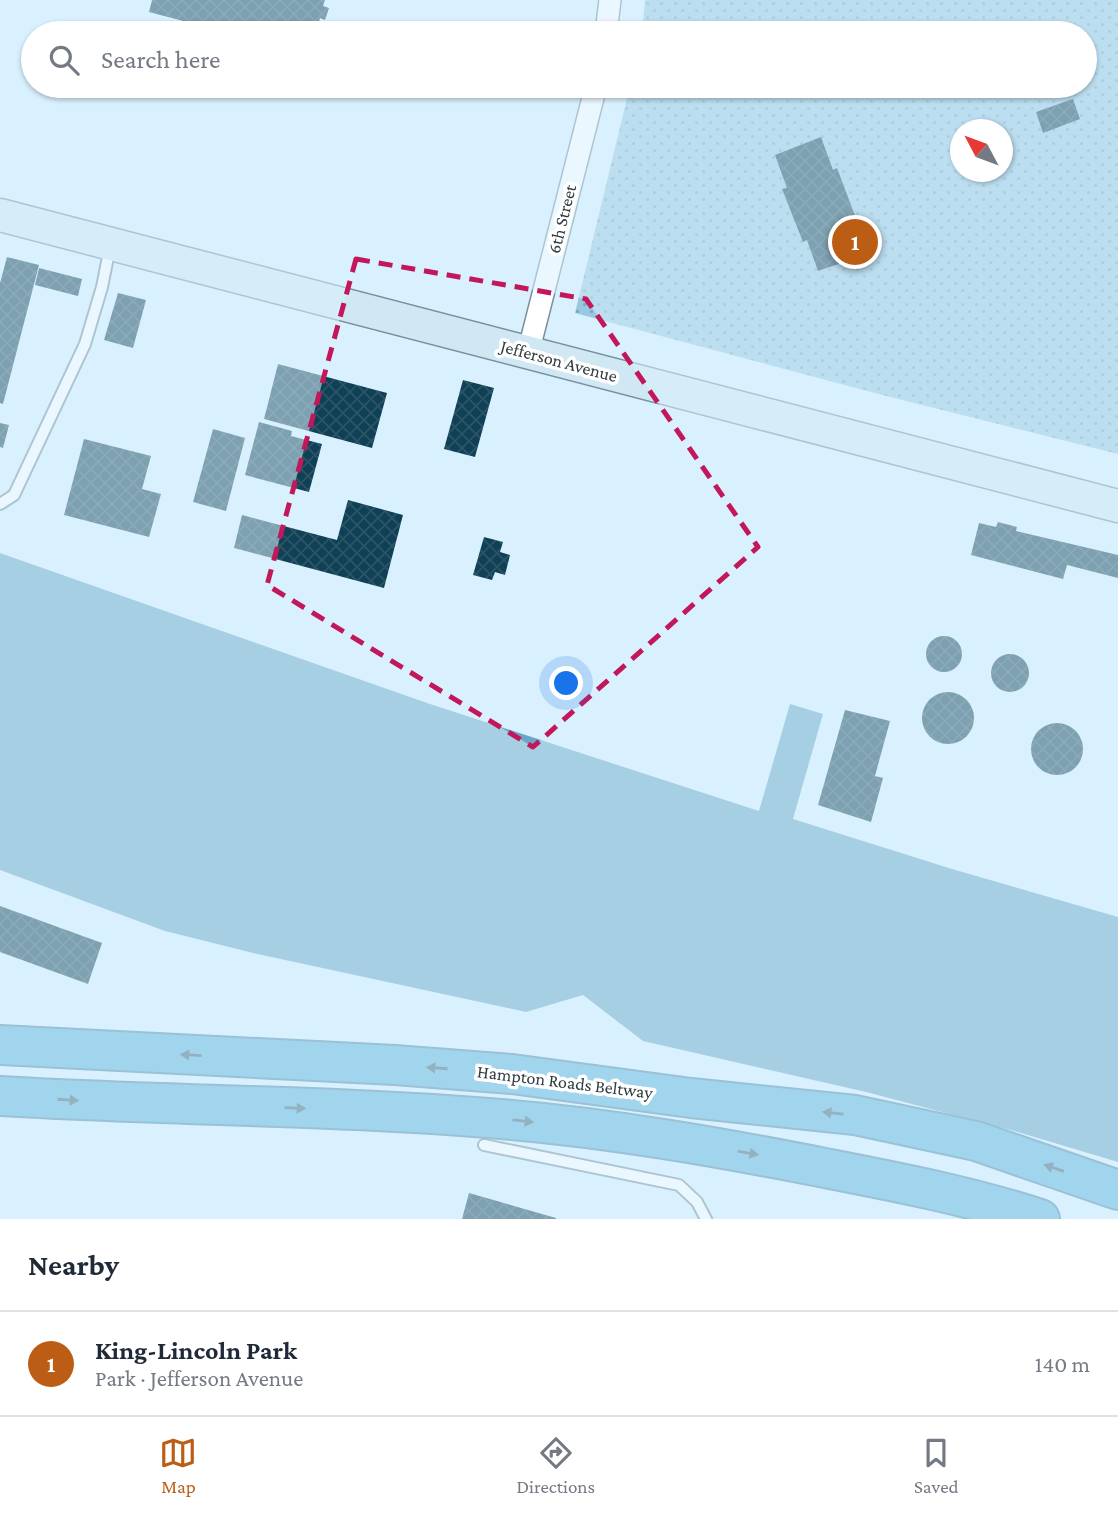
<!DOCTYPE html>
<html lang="en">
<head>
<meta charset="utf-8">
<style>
  body { margin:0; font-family:"Crimson Pro",serif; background:#f6f6f7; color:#1f2937 }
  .compass { position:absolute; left:950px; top:119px; width:63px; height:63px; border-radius:50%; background:#fff; box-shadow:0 2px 5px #0004; rotate:311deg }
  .you { position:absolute; left:567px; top:684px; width:24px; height:24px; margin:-18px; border:5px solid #fff; border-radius:50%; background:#1a73e8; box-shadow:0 0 0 10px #1a73e833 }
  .badge { display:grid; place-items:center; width:46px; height:46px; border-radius:50%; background:#bc5d15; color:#fff; font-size:23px; font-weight:700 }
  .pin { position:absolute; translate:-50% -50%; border:4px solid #fff; box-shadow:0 2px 7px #0006 }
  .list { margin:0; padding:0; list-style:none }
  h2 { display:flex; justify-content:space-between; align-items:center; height:91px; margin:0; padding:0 28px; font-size:30px }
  h2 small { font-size:23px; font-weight:400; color:#747a83 }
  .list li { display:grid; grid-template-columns:46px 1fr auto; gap:21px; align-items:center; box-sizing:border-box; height:105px; padding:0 28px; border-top:2px solid #e0e1e3 }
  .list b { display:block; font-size:26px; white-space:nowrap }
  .list p { margin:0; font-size:23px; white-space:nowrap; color:#747a83 }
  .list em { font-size:23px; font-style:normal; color:#747a83 }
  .icon { flex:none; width:38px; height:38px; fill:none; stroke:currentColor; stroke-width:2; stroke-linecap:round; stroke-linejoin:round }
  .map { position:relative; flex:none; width:1118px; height:1219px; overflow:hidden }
  .search { position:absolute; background:#fff; box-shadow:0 2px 5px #0004; left:21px; right:21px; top:21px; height:77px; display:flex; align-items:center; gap:18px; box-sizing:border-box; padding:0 24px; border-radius:38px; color:#747a83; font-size:26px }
  .sheet { height:196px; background:#fff }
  nav { display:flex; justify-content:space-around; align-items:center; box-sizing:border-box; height:98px; border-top:2px solid #e0e1e3; background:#fff; font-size:19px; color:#747a83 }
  nav a { display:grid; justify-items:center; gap:4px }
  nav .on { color:#bc5d15 }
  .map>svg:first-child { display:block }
  .park { fill:url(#park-dots); fill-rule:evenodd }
  .water { fill:#6ba7c5 }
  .building { fill:url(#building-cross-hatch) }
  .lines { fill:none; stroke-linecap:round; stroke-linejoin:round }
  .lane-casing { stroke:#798f9b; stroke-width:14 }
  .street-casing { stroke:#798f9b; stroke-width:24 }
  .secondary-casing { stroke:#798f9b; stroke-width:35 }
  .highway-casing { stroke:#4e88a4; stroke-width:42 }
  .lane { stroke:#fff; stroke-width:10 }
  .street { stroke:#fff; stroke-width:21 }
  .secondary { stroke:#cfe8f4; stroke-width:32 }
  .highway { stroke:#5eb2da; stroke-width:38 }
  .oneway { fill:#416576 }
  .marked { fill:none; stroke:#c2185b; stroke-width:5; stroke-dasharray:14 9; stroke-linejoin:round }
  .labels { text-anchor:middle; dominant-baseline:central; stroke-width:7; stroke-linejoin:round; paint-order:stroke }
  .street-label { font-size:18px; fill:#313b40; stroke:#fff }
</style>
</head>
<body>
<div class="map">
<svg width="1118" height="1219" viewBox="0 0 1118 1219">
  <defs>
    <pattern id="park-dots" width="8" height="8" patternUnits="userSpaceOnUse" patternTransform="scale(1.75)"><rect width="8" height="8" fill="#98c8e1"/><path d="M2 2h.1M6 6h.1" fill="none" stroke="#7da4b8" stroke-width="1.8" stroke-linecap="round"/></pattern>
    <pattern id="building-cross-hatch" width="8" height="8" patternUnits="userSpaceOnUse" patternTransform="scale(1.75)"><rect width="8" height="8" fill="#104055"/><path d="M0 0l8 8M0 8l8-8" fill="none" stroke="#2b5466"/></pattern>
  </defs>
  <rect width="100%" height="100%" fill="#d9f1fe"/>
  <path class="park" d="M645,0H1118V454L886,396L575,313L630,86H1085V33H642ZM960,130H1002V172H960Z"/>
  <polygon class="water" points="0,553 430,704 759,811 790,704 823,714 793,819 952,869 1118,917 1118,1162 1014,1131 866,1092 643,1041 583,995 526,1012 253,953 165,931 0,870"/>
  <g class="building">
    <polygon points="152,0 325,0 323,6 329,8 325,20 320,18 316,33 229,33 149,12"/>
    <polygon points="1073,99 1080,119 1043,133 1036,112"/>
    <polygon points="821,137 833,170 837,168 857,221 853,222 865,255 818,271 807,240 803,242 782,189 787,188 775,155"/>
    <polygon points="7,257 39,265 3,404 0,403 0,283"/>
    <polygon points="39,268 82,279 78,296 35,285"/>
    <polygon points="118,293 146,300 133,348 104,340"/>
    <polygon points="278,364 387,393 372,448 264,419"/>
    <polygon points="463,380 494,388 475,457 444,449"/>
    <polygon points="259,422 292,431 291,436 322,444 309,492 245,475"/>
    <polygon points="0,423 9,425 3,448 0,447"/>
    <polygon points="213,429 245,438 226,511 193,502"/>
    <polygon points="84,439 151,456 142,489 161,494 149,537 64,515"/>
    <polygon points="348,500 403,515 384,588 234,548 242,515 337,540"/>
    <polygon points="998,522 1017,527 1016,531 1118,555 1118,578 1067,565 1063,579 971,555 979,523 996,527"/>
    <polygon points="484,537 503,542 500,552 510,555 505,575 495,572 492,580 473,575"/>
    <circle cx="944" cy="654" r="18"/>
    <circle cx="1010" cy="673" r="19"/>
    <circle cx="948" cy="718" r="26"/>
    <polygon points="845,710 890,721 875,776 883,778 871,822 818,805"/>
    <circle cx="1057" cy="749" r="26"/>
    <polygon points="0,906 102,943 88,984 0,952"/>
    <polygon points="469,1193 556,1218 556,1219 462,1219"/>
  </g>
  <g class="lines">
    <g class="lane-casing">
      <g id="lane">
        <polyline points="0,504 14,495 85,344 102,287 110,247"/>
        <polyline points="484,1145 679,1185 697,1202 706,1219"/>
      </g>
    </g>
    <g class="street-casing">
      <g id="street">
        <polyline points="606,33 610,0"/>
        <polyline points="528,353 596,86"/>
      </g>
    </g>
    <g class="secondary-casing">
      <polyline id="secondary" points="0,215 1118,506"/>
    </g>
    <g class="highway-casing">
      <g id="highway">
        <polyline points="0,1045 395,1065 512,1074 691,1098 855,1115 976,1141 1118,1190"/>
        <path d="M0,1096C167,1106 334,1105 501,1119C610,1128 718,1147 825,1168C897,1182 970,1196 1040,1219"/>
      </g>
    </g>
    <use href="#lane" class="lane"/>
    <use href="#street" class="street"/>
    <use href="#secondary" class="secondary"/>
    <use href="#highway" class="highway"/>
  </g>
  <defs><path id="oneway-solid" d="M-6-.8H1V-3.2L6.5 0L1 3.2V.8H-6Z" transform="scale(1.75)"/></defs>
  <g class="oneway">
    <use href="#oneway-solid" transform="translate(191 1055) rotate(-177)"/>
    <use href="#oneway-solid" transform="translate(437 1068) rotate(-176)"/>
    <use href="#oneway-solid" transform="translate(68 1100) rotate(4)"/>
    <use href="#oneway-solid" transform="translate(295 1108) rotate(2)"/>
    <use href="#oneway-solid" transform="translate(833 1113) rotate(-174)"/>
    <use href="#oneway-solid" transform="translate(523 1121) rotate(6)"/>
    <use href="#oneway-solid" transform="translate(748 1153) rotate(10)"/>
    <use href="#oneway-solid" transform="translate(1054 1168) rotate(-161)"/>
  </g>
  <path d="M0 0H1118V1219H0ZM356,259L586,299L758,547L533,747L267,585Z" fill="#d9f1fe" fill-opacity=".55" fill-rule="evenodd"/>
  <path class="marked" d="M356,259L586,299L758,547L533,747L267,585Z"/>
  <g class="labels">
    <g class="street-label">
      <text transform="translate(562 219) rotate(-76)">6th Street</text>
      <text transform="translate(559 361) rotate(15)">Jefferson Avenue</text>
      <text transform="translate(565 1082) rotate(7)">Hampton Roads Beltway</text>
    </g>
  </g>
</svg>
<svg class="compass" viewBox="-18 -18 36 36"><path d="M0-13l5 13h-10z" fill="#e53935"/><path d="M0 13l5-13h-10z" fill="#747a83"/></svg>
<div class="you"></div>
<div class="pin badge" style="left:855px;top:242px">1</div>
<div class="search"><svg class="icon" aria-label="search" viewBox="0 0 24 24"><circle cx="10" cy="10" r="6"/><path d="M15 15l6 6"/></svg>Search here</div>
</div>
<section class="sheet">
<h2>Nearby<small></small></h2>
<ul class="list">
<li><span class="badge">1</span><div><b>King-Lincoln Park</b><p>Park · Jefferson Avenue</p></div><em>140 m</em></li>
</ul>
</section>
<nav>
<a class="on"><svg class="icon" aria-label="map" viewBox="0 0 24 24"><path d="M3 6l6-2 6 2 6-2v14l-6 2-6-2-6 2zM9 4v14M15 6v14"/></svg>Map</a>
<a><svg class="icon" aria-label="directions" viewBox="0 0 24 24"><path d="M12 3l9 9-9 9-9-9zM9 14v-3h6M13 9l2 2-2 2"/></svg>Directions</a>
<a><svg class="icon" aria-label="saved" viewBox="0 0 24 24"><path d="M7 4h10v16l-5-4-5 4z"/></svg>Saved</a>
</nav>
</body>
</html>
